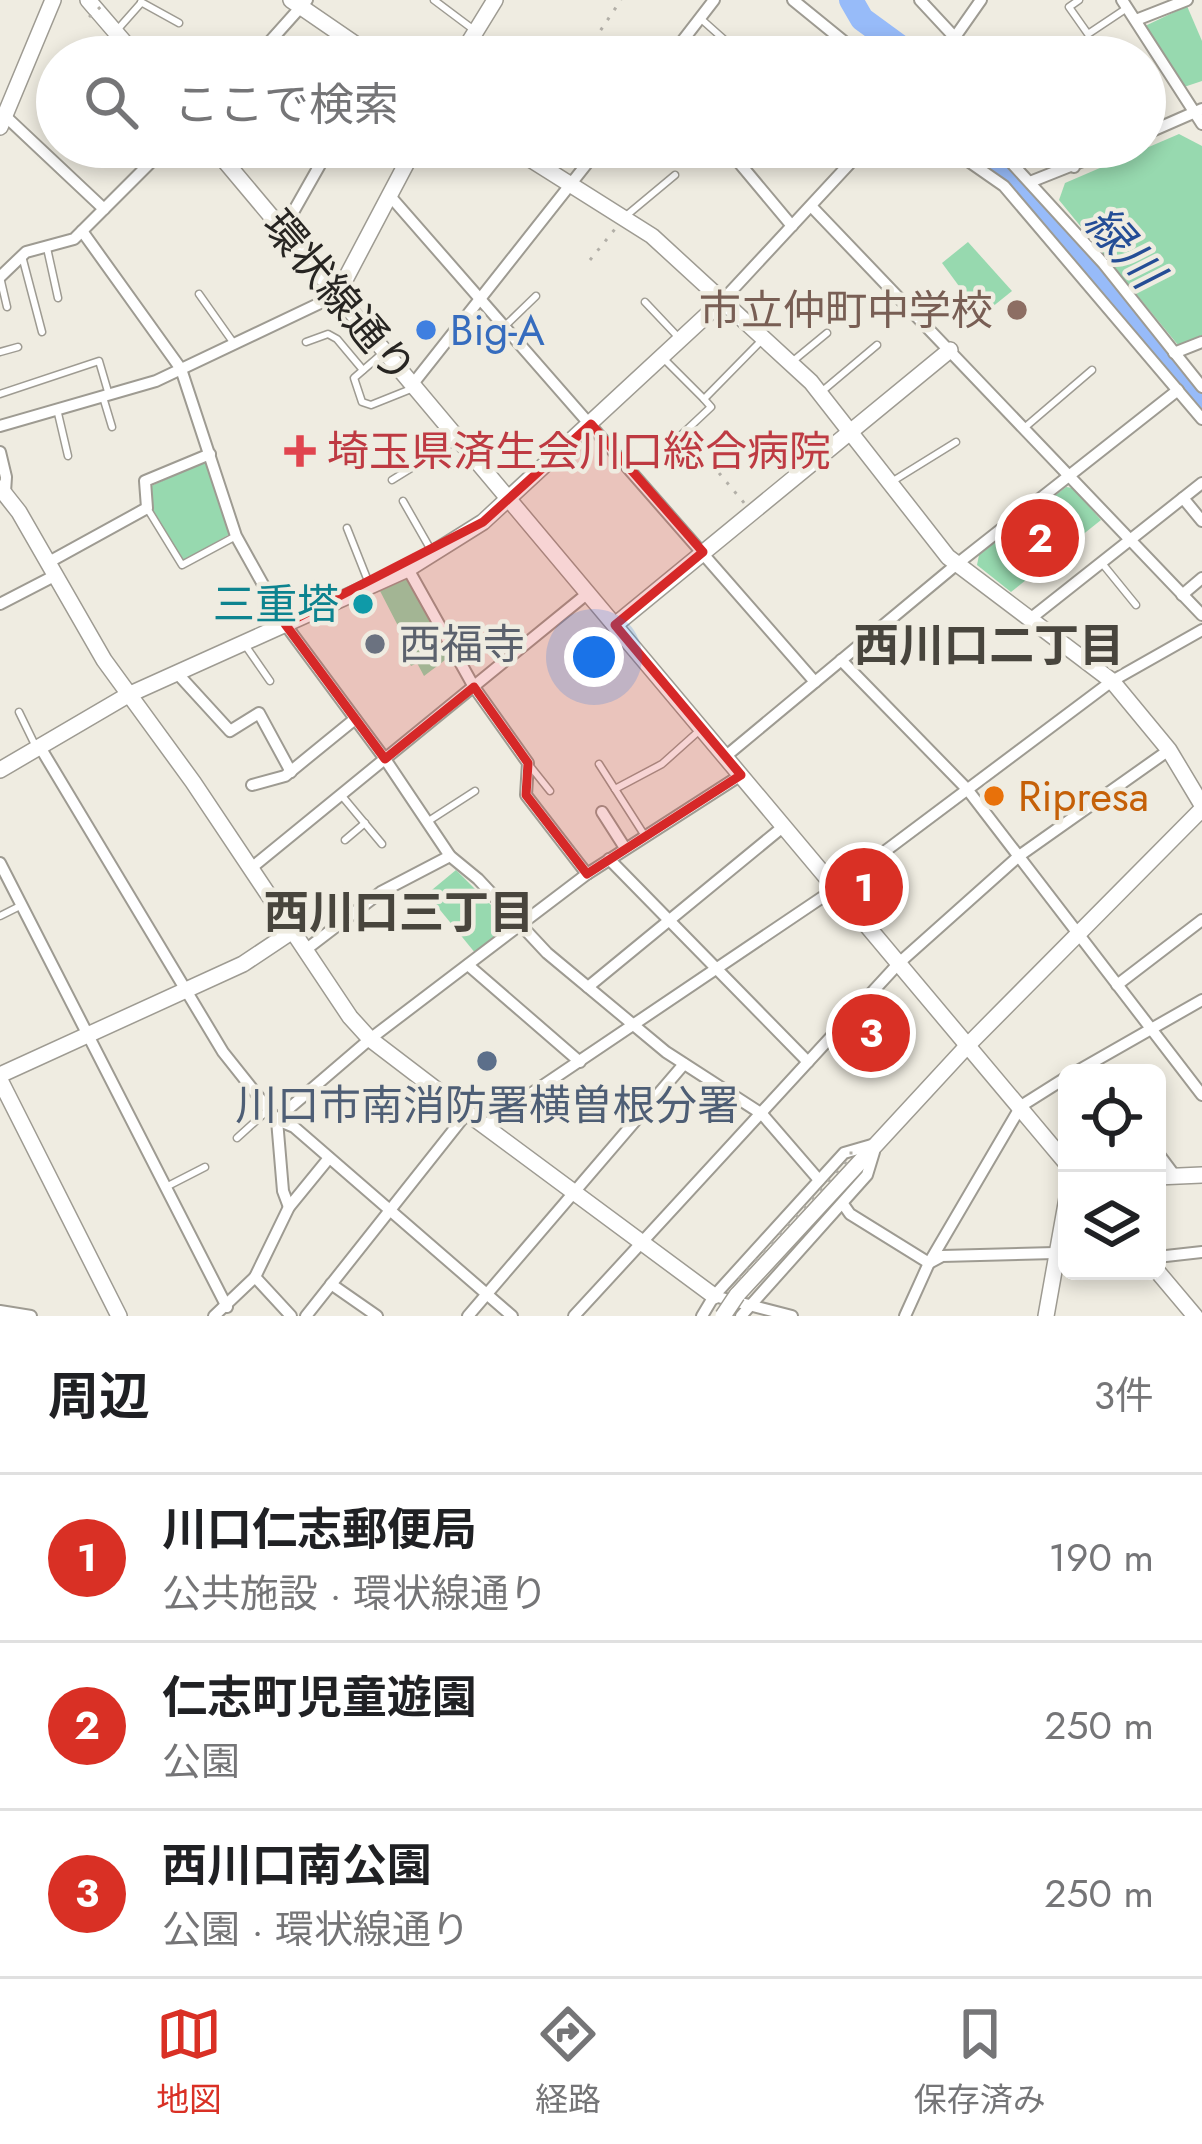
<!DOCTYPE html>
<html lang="ja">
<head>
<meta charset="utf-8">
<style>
  body { margin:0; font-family:Jost,"Noto Sans JP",sans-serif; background:#f6f6f6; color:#202124 }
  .controls { position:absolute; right:36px; bottom:36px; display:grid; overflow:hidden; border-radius:18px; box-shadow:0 6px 18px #0003 }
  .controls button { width:108px; height:108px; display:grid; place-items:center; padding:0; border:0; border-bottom:3px solid #e0e0e0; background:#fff; color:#202124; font:60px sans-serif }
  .you { position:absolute; left:594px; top:657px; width:42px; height:42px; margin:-30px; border:9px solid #fff; border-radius:50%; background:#1a73e8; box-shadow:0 0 0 18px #1a73e833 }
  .badge { display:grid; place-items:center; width:78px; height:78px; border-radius:50%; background:#d93025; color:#fff; font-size:39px; font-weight:700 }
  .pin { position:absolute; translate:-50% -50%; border:6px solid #fff; box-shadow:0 3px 12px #0006 }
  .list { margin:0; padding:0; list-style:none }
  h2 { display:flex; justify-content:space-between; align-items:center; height:156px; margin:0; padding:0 48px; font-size:51px }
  h2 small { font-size:39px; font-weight:400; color:#757577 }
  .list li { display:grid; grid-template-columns:78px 1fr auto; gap:36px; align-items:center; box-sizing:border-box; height:168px; padding:0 48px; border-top:3px solid #e0e0e0 }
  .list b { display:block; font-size:45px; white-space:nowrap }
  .list p { margin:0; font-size:39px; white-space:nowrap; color:#757577 }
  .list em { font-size:39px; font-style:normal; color:#757577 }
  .icon { flex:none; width:66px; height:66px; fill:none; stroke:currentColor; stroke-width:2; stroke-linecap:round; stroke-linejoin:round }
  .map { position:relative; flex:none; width:1202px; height:1316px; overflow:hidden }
  .search { position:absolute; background:#fff; box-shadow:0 6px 18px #0003; left:36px; right:36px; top:36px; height:132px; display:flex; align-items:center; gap:30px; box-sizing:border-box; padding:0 42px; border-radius:66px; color:#757577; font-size:45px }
  .sheet { height:660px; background:#fff }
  nav { display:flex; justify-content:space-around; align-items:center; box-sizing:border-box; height:168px; border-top:3px solid #e0e0e0; background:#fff; font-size:33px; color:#757577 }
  nav a { display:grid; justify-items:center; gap:6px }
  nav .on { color:#d93025 }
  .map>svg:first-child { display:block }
  .green { fill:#97d9af }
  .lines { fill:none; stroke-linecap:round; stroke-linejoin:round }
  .river { stroke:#97bbf9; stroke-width:24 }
  .lane-casing { stroke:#9e9b92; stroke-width:9 }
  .street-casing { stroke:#9e9b92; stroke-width:14 }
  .secondary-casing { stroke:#9e9b92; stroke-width:18 }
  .path { stroke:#b2afa7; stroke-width:3; stroke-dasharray:3 9; stroke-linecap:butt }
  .lane { stroke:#fff; stroke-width:6 }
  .street { stroke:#fff; stroke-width:10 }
  .secondary { stroke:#fff; stroke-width:15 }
  .secondary-bridge-casing { stroke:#9e9b92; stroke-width:18; stroke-linecap:butt }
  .path-bridge { stroke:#b2afa7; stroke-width:3; stroke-dasharray:3 9; stroke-linecap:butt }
  .secondary-bridge { stroke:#fff; stroke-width:15 }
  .marked { fill:#d62828; fill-opacity:0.2; stroke:#d62828; stroke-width:9; stroke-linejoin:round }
  .education-dot { fill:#8d6e63; stroke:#efece1; stroke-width:4.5 }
  .shop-dot { fill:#3f7fe0; stroke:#efece1; stroke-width:4.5 }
  .health-dot { fill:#e0444e; stroke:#efece1; stroke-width:4.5 }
  .culture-dot { fill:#0f9aa8; stroke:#efece1; stroke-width:4.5 }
  .worship-dot { fill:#6b7280; stroke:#efece1; stroke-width:4.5 }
  .food-dot { fill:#e8710a; stroke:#efece1; stroke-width:4.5 }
  .service-dot { fill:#5c6f8a; stroke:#efece1; stroke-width:4.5 }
  .labels { text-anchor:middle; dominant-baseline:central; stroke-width:9; stroke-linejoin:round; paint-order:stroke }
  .street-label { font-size:42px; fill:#272522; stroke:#efece1 }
  .education-label { font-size:42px; fill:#785e54; stroke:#efece1; text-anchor:end }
  .shop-label { font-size:42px; fill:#366cbe; stroke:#efece1; text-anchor:start }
  .health-label { font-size:42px; fill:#be3a42; stroke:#efece1; text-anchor:start }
  .culture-label { font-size:42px; fill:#0d838f; stroke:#efece1; text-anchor:end }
  .worship-label { font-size:42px; fill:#5b616d; stroke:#efece1; text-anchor:start }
  .food-label { font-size:42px; fill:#c56008; stroke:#efece1; text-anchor:start }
  .service-label { font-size:42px; fill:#4e5e75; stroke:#efece1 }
  .water-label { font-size:45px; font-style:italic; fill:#244d96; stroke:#efece1 }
  .neighbourhood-label { font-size:45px; font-weight:bold; fill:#48453d; stroke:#efece1 }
</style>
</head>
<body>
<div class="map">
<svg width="1202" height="1316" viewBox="0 0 1202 1316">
  <rect width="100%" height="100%" fill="#efece1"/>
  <g class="green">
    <polygon points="1187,6 1202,41 1202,81 1184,87 1145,26"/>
    <polygon points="1179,134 1202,146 1202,335 1178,345 1059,200 1065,183"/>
    <polygon points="968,242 1012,291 981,316 942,263"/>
    <polygon points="206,461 230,534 182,562 150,509 149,487"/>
    <polygon points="1066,487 1073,488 1101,520 1011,592 977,565 979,555"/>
    <polygon points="407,579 449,657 424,676 417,663 411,666 405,654 411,651 380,591"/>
    <polygon points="456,870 508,922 506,931 476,954 427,894"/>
    <polygon points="867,1008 897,1035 876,1059 845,1032"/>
  </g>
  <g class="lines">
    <g class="river">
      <polyline points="851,0 862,19 914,57"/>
      <polyline points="983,147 1039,207 1202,401"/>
    </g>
    <g class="lane-casing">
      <g id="lane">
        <polyline points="434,0 474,30"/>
        <polyline points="1079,0 1069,7 1088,34 1127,8"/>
        <polyline points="141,2 179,23"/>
        <polyline points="700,18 737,51"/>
        <polyline points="118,29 141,3"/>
        <polyline points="627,215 675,175"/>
        <polyline points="47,248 58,298"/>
        <polyline points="22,256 42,332"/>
        <polyline points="0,277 7,307"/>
        <polyline points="199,294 235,345"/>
        <polyline points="645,302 680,339"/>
        <polyline points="505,326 536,296"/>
        <polyline points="306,342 328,334 337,339 363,370"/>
        <polyline points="0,352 18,347"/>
        <polyline points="384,352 354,378 362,402 371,405 411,389"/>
        <polyline points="665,360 704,399 761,341"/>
        <polyline points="793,361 827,333"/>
        <polyline points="820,393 877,345"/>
        <polyline points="0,394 99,361 109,395"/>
        <polyline points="103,397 112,427"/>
        <polyline points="57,409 68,456"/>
        <polyline points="1023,429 1092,370"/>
        <polyline points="678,438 711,407 704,399"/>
        <polyline points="392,480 455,441"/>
        <polyline points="893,481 956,442"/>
        <polyline points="403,501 431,550"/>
        <polyline points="147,508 182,565 236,536"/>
        <polyline points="347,528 370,586"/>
        <polyline points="1101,562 1136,605"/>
        <polyline points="245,645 270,681"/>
        <polyline points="19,712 36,747"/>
        <polyline points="599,764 645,836"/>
        <polyline points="530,766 550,791"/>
        <polyline points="615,789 662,764 700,730"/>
        <polyline points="342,796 382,844"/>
        <polyline points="427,822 475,791"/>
        <polyline points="345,840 365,823"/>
        <polyline points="0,916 22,905"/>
        <polyline points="237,1138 269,1109"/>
        <polyline points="166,1187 205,1167"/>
      </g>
    </g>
    <g class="street-casing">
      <g id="street">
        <polyline points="793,0 863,57"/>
        <polyline points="920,0 973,57"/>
        <polyline points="1122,0 1202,124"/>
        <polyline points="1136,20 1187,0"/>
        <polyline points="256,57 307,0"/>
        <polyline points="670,57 714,0"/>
        <polyline points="941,57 981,0"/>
        <polyline points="3,114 104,209"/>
        <polyline points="1145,134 1202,109"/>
        <polyline points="726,147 792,226"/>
        <polyline points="948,147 1004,186 1202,419"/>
        <polyline points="997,147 1103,263 1202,387"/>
        <polyline points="1056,147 1074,167"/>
        <polyline points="1030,182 1118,147"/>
        <polyline points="390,196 815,682"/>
        <polyline points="811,206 1202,615"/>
        <polyline points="283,230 330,147"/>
        <polyline points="82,231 181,369 236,536 285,624 385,759 450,856 478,879 547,953 666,1052 762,1114 819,1180"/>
        <polyline points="0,277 26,252 74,239 166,147"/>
        <polyline points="723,300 865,147"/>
        <polyline points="1174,353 1202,342"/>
        <polyline points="412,385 600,147"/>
        <polyline points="0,426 156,381 337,295"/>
        <polyline points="0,452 6,477 5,492"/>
        <polyline points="1183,498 1202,521"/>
        <polyline points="49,562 147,508 145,481 210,454"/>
        <polyline points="408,569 474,687 528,763 526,795 587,874"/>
        <polyline points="1182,595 1202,578"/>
        <polyline points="0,604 56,575"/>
        <polyline points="1030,619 1202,483"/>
        <polyline points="841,660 967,789 1202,1095"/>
        <polyline points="176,672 230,731 259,713 291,772"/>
        <polyline points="40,747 223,1052 277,1120 294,1127 512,1316"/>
        <polyline points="726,756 957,564 1178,390"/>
        <polyline points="252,785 285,776 355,719"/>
        <polyline points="602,812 625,848"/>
        <polyline points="609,859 808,1062"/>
        <polyline points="0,863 227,1307"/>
        <polyline points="250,869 588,593"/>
        <polyline points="304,951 381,892 450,856"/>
        <polyline points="468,965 580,1062"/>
        <polyline points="1117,985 1202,920"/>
        <polyline points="588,987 784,826"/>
        <polyline points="1074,1073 1202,1000"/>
        <polyline points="483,1126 836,888 1112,681 1202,630"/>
        <polyline points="1157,1152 1175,1176"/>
        <polyline points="843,1204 850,1214 929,1263 942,1256 1055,1253"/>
        <polyline points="289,1207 283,1191 277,1120 286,1111 370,1039 587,874 741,775"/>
        <polyline points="1157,1257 1202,1252"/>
        <polyline points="255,1277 291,1316"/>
        <polyline points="331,1284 377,1316"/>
        <polyline points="714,1296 792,1316"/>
        <polyline points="0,1311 31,1316"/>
        <polyline points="214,1316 255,1277 289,1207 329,1158"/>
        <polyline points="306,1316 467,1113"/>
        <polyline points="468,1316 684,1064"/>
        <polyline points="574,1316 899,963 1019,856 1169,750"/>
        <polyline points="702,1316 714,1296 844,1153 875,1144"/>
        <polyline points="741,1316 867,1175 874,1152"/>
        <polyline points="905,1316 929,1263 1021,1106 1067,1077"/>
      </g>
    </g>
    <g class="secondary-casing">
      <g id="secondary">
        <polyline points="88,0 137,57"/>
        <polyline points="291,0 374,57"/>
        <polyline points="460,57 495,0"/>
        <polyline points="0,127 53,0"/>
        <polyline points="213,147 1067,1164"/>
        <polyline points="511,147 652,236 811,382 948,557 1112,681 1169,750 1202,805"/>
        <polyline points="337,295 415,147"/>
        <polyline points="0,488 19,512 104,660 193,782 350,1017 370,1039 467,1113 714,1296"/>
        <polyline points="615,625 950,350"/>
        <polyline points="0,770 128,695 408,569 483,522 723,300"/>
        <polyline points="0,1075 243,964 291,932"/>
        <polyline points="0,1080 119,1316"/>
        <polyline points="1157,1177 1202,1175"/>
        <polyline points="1157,1271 1195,1316"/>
        <polyline points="737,1295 968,1045 1202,809"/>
        <polyline points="1046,1316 1067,1198"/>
      </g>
    </g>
    <g class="path">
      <polyline points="594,40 621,0"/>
      <polyline points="590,260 615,229"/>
      <polyline points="719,473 745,504"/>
    </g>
    <use href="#lane" class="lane"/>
    <use href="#street" class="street"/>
    <use href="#secondary" class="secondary"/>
    <g class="secondary-bridge-casing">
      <polyline id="secondary-bridge" points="723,1316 737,1295"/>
    </g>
    <g class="path-bridge">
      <polyline points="89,17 106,2"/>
      <polyline points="739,1279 851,1157 851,1150"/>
    </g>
    <use href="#secondary-bridge" class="secondary-bridge"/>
  </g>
  <path class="marked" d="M591,424L703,552L615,625L741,775L587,874L526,795L528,763L474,687L385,759L285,624L483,522Z"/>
  <circle class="education-dot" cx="1017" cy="310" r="12"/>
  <circle class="shop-dot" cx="426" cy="330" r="12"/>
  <path class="health-dot" d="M294 433h12v12h12v12h-12v12h-12v-12h-12v-12h12z"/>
  <circle class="culture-dot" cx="363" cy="604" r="12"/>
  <circle class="worship-dot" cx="375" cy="644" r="12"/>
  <circle class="food-dot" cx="994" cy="796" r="12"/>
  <circle class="service-dot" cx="487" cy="1061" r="12"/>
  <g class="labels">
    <g class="street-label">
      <text transform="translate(339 297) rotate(50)">環状線通り</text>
    </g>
    <g class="education-label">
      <text x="993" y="310">市立仲町中学校</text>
    </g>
    <g class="shop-label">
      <text x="450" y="330">Big-A</text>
    </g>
    <g class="health-label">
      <text x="327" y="451">埼玉県済生会川口総合病院</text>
    </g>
    <g class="culture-label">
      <text x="339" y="604">三重塔</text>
    </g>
    <g class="worship-label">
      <text x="399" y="644">西福寺</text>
    </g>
    <g class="food-label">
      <text x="1018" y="796">Ripresa</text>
    </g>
    <g class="service-label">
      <text x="487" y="1105">川口市南消防署横曽根分署</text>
    </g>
    <g class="water-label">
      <text transform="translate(1124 247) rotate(49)">緑川</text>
    </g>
    <g class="neighbourhood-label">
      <text x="989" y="645">西川口二丁目</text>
      <text x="399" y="912">西川口三丁目</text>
    </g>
  </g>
</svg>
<div class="controls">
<button><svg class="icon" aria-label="locate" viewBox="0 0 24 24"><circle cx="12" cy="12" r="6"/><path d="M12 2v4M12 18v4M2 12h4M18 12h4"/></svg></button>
<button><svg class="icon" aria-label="layers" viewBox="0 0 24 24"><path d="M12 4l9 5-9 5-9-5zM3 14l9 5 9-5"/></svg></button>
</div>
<div class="you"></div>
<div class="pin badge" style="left:864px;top:887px">1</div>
<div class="pin badge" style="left:1040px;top:538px">2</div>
<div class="pin badge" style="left:871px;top:1033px">3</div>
<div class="search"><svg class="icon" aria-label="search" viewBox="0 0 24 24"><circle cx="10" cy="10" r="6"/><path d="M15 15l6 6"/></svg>ここで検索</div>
</div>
<section class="sheet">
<h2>周辺<small>3件</small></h2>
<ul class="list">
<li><span class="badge">1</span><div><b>川口仁志郵便局</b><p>公共施設 · 環状線通り</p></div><em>190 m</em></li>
<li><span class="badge">2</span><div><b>仁志町児童遊園</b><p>公園</p></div><em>250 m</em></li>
<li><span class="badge">3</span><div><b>西川口南公園</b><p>公園 · 環状線通り</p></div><em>250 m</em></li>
</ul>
</section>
<nav>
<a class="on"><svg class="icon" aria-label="map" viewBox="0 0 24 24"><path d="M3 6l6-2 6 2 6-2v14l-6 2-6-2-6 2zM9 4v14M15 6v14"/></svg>地図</a>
<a><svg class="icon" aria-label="directions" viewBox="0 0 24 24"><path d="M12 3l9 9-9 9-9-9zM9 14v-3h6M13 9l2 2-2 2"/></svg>経路</a>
<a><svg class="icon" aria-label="saved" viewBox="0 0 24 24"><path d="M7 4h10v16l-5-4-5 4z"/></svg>保存済み</a>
</nav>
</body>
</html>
